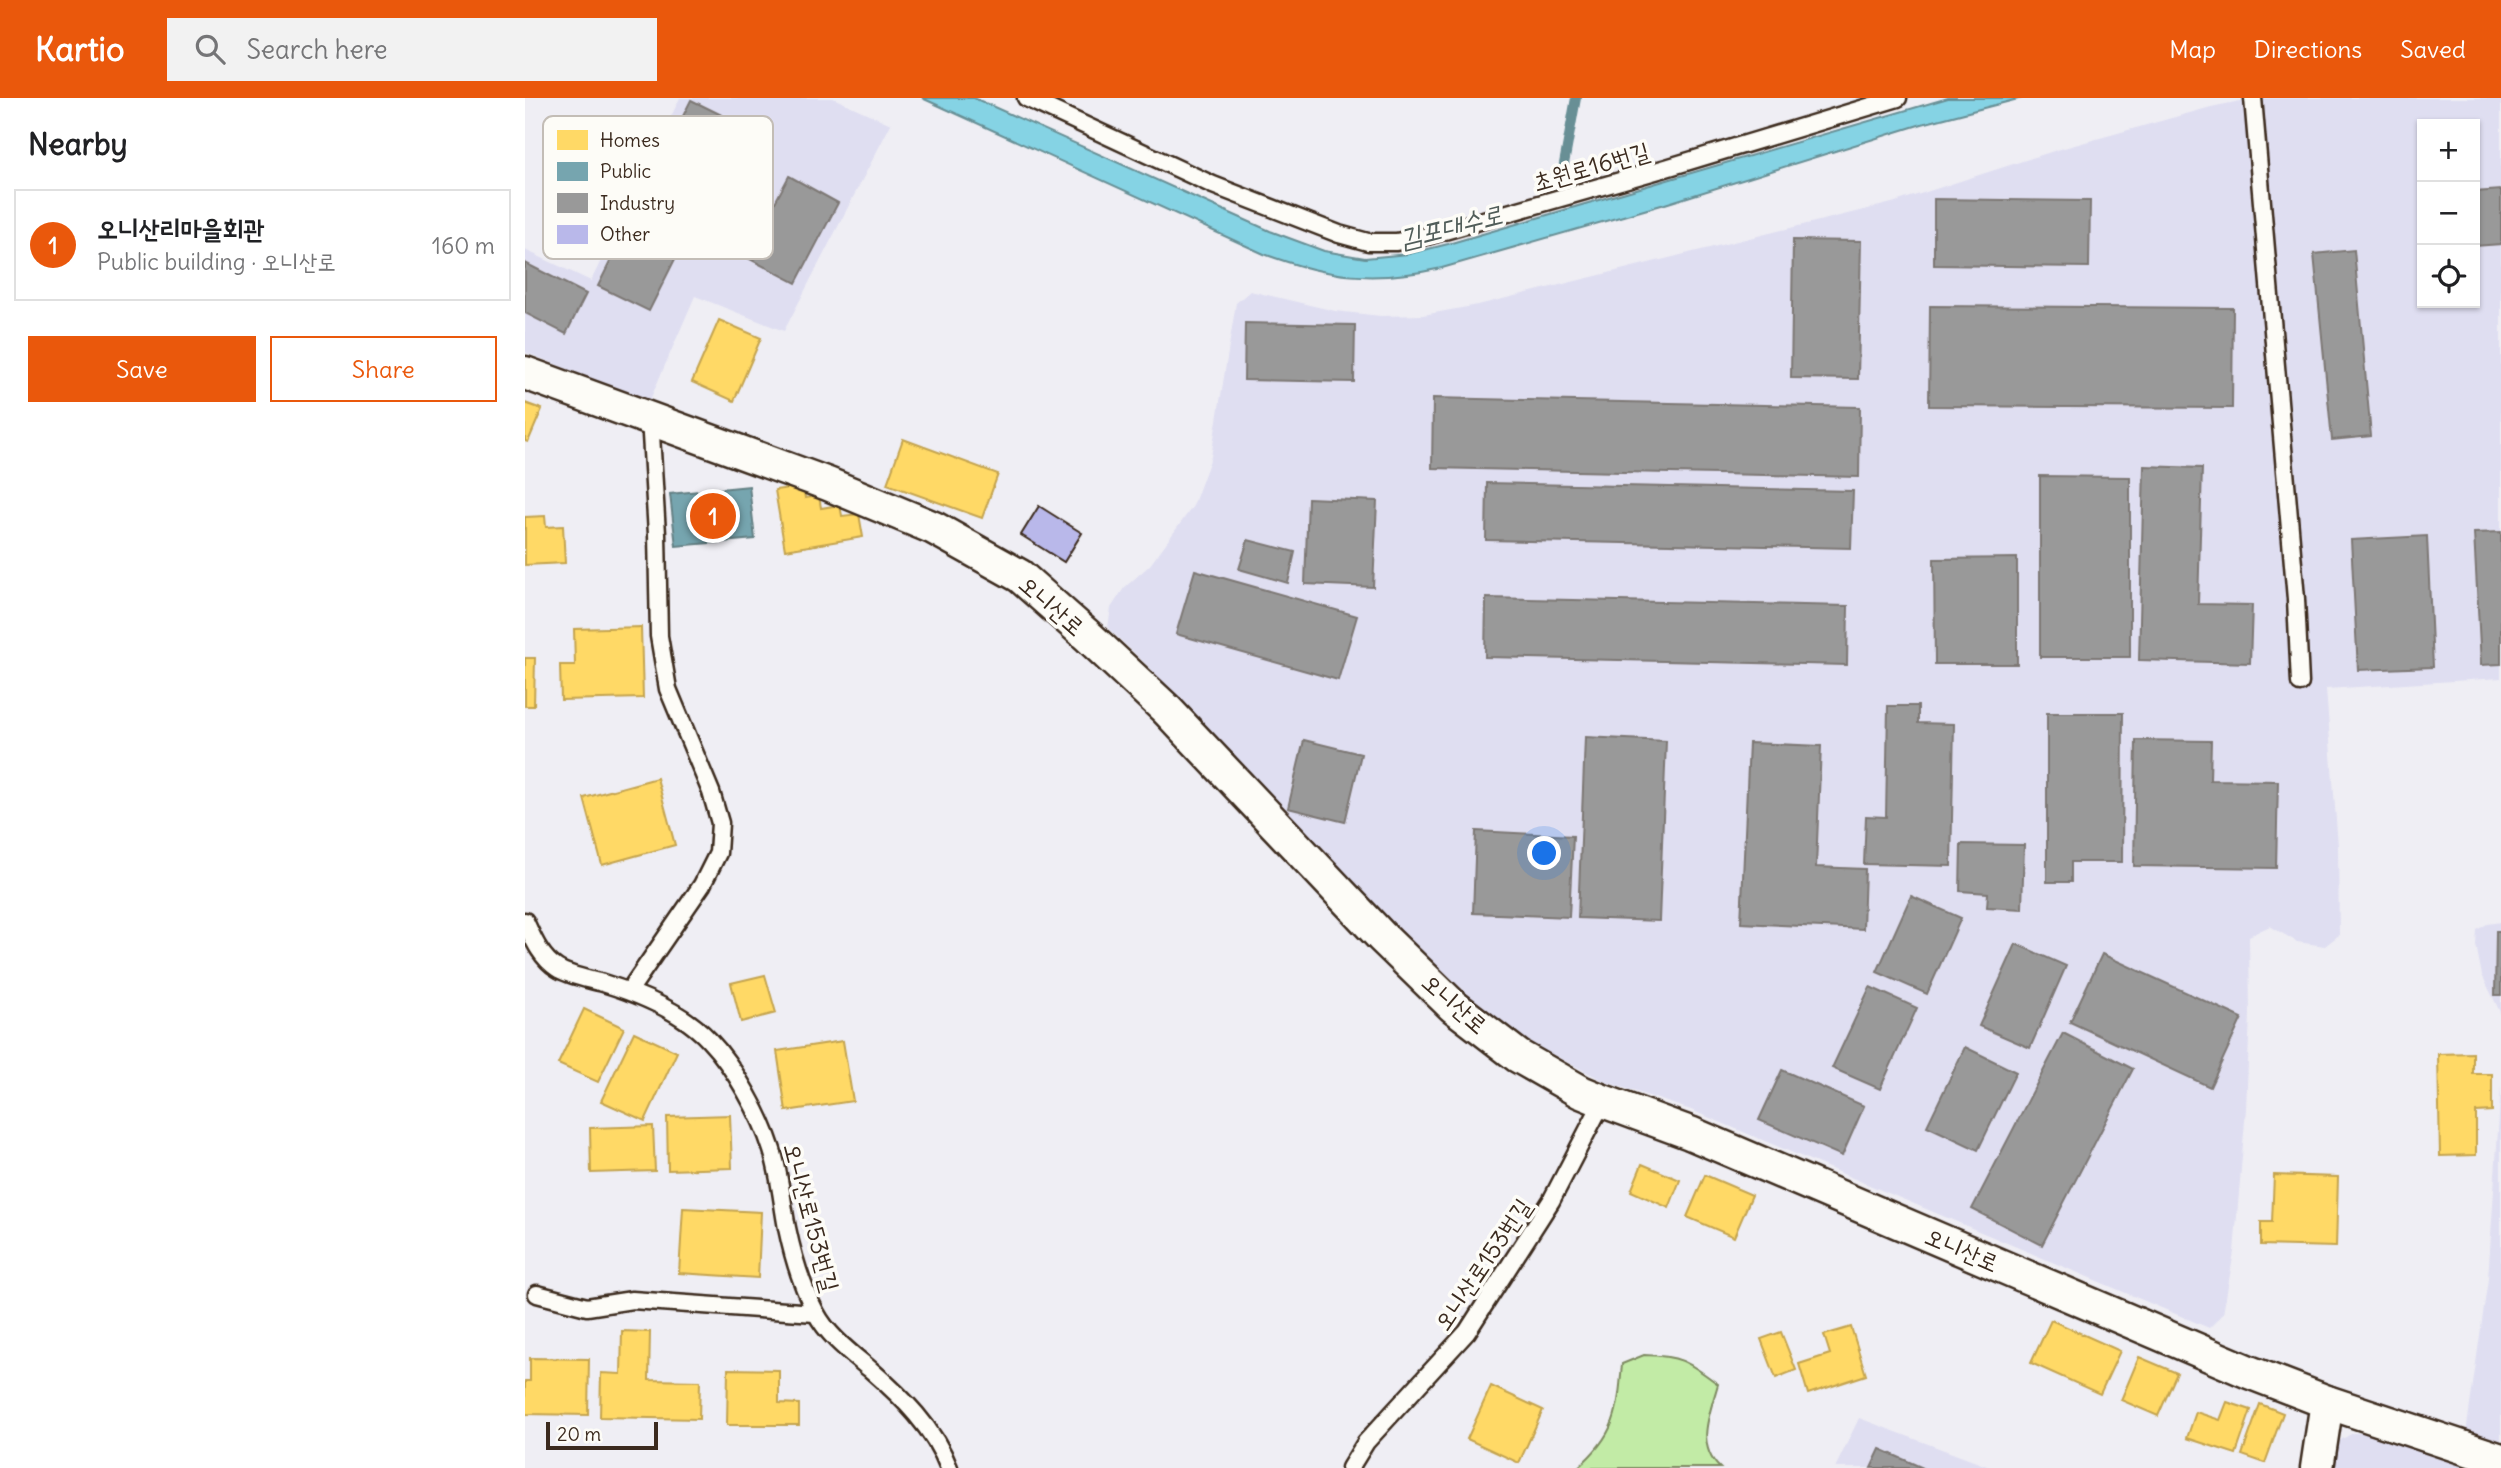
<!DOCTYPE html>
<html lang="en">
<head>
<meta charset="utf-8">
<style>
  body { margin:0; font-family:Delius,"Poor Story",sans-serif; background:#f2f2f2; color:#202124 }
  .controls { position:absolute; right:21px; top:21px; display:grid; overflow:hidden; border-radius:0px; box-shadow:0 2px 5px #0004 }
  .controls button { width:63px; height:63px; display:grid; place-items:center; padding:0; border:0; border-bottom:2px solid #e0e0e0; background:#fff; color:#202124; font:35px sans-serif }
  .scale { position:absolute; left:21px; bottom:18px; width:112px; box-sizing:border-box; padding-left:7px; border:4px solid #3b2a1e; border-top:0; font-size:19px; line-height:24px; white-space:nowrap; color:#3b2a1e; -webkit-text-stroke:5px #fdfcf7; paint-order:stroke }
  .you { position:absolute; left:1020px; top:756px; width:24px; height:24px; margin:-18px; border:5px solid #fff; border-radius:50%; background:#1a73e8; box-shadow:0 0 0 10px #1a73e833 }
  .badge { display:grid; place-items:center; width:46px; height:46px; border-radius:50%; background:#ea580c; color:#fff; font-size:23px; font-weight:700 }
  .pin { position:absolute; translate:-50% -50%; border:4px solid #fff; box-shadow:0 2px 7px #0006 }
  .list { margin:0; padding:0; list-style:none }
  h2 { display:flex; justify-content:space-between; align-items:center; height:91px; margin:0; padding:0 28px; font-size:30px }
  h2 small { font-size:23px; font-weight:400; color:#757577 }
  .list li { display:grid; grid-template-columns:46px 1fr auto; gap:21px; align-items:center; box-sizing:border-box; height:112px; margin:0 14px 14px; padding:0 14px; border:2px solid #e0e0e0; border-radius:0px }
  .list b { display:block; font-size:26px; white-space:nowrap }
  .list p { margin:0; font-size:23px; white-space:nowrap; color:#757577 }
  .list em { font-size:23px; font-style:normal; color:#757577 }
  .actions { display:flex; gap:14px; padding:21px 28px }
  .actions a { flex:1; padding:16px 0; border:2px solid #ea580c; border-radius:0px; text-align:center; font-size:24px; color:#ea580c }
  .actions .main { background:#ea580c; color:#fff }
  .icon { flex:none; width:38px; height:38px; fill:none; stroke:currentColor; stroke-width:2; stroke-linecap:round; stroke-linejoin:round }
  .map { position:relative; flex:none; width:1976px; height:1370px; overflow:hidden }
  header { display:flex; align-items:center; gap:42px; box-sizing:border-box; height:98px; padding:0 35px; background:#ea580c; color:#fff }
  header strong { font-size:33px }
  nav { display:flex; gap:38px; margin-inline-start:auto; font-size:24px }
  .search { width:490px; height:63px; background:#f2f2f2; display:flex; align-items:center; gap:18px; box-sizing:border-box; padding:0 24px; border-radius:0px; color:#757577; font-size:26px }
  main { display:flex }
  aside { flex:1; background:#fff }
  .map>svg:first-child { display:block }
  .built { fill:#dfdef1; fill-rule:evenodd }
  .green { fill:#c2eba6; stroke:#7e8a62; stroke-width:2 }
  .water { fill:#85d3e4; stroke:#678f95; stroke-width:2 }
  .homes { fill:#ffd966; stroke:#c4a450; stroke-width:2 }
  .public { fill:#76a5af; stroke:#648084; stroke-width:2 }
  .industry { fill:#999; stroke:#7d7874; stroke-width:2 }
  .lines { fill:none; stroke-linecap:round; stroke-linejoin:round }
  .stream { stroke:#678f95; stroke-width:10 }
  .building { fill:#b9b8ea; stroke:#3b2a1e; stroke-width:2 }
  .lane-casing { stroke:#3b2a1e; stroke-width:21 }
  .street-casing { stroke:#3b2a1e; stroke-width:37 }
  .lane { stroke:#fdfcf7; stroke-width:16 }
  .street { stroke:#fdfcf7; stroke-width:32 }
  .labels { text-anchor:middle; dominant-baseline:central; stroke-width:7; stroke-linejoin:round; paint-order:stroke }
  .street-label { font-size:24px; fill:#3b2a1e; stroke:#fdfcf7 }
  .water-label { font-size:26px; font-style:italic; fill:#515d59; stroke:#fdfcf7 }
  .key { fill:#fdfcf7; stroke:#c3bdb6; stroke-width:2 }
  .key-label { font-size:19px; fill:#3b2a1e }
</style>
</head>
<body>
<header>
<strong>Kartio</strong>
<div class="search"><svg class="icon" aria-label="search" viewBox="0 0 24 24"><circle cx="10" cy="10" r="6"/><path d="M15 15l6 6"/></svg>Search here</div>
<nav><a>Map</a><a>Directions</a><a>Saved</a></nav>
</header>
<main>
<aside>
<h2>Nearby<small></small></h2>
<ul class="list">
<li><span class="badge">1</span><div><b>오니산리마을회관</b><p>Public building · 오니산로</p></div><em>160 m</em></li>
</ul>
<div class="actions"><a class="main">Save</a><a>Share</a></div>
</aside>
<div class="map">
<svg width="1976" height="1370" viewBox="0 0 1976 1370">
  <rect width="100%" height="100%" fill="#efeef4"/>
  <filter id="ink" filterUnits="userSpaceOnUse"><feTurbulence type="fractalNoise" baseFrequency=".0143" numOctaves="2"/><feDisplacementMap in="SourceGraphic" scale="14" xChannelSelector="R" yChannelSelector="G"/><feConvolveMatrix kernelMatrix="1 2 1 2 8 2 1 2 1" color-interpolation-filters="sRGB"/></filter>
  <g filter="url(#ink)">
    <g class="built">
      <polygon points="155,0 308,0 366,26 259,233 170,198 124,304 0,254 0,152 66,183"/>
      <path d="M1730,0H1976V580L1801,591L1813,748L1814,837L1800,848L1772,844L1745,828L1724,838L1725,917L1721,1011L1709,1154L1698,1216L1684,1230L1166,1012L1081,984L1007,946L946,899L874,832L732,687L628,573L583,530L586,510L599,490L625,467L668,408L686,359L711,205L725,193L810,213L856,218L898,217L953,207L1367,105L1532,52L1686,9ZM1897,26H1950V205H1897Z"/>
      <polygon points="1976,824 1976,916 1957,877 1951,847 1952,832 1962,826"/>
      <polygon points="1976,988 1976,1346 1941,1335 1963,1181"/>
      <polygon points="1334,1320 1467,1370 1310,1370"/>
      <polygon points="1828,1335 1847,1335 1959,1370 1802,1370 1804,1358 1812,1344"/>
    </g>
    <path class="green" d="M1119,1257C1157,1258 1163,1264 1193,1286C1185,1315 1170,1347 1195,1370H1052C1091,1337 1093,1314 1097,1266Z"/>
    <path class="water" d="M397,0H449L745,133L799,153L840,160L883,156L923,146L1423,0H1497L1397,26L1140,106L917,170C849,185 804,180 739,156Z"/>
    <g class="homes">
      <polygon points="194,222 236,240 209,303 167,284"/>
      <polygon points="0,305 17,311 3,344 0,343"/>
      <polygon points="378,341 473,376 457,420 362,386"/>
      <polygon points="278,388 280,400 294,398 296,410 315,407 317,418 334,416 338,439 260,452 250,392"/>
      <polygon points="20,418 21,429 38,428 40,465 0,467 0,419"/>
      <polygon points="116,529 118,600 36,602 35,567 50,567 49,531"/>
      <polygon points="0,560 10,560 9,608 0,608"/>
      <polygon points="132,680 150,747 77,767 59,700"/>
      <polygon points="240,877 251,915 216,924 206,885"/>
      <polygon points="59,911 99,930 73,984 33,966"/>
      <polygon points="109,934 152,954 120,1023 76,1003"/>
      <polygon points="318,943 328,1003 261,1013 252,953"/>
      <polygon points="1948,955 1948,976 1967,976 1967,1013 1951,1014 1951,1057 1915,1058 1913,956"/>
      <polygon points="205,1017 207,1070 143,1072 142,1019"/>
      <polygon points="128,1028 130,1073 66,1075 65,1030"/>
      <polygon points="1117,1066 1155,1082 1144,1110 1106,1093"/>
      <polygon points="1180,1077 1227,1097 1209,1139 1162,1119"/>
      <polygon points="1749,1077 1813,1079 1811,1149 1736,1147 1736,1124 1747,1124"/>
      <polygon points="158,1110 236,1114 233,1180 154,1175"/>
      <polygon points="1526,1222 1595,1253 1575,1296 1506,1265"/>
      <polygon points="1326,1229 1341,1277 1283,1296 1274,1266 1305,1256 1299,1237"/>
      <polygon points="97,1233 125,1234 124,1282 175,1283 174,1321 75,1319 76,1275 96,1276"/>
      <polygon points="1256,1234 1271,1272 1251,1280 1236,1241"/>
      <polygon points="1614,1259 1652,1275 1633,1318 1596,1302"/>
      <polygon points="5,1260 64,1261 63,1317 0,1316 0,1283 5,1283"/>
      <polygon points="203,1271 254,1272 254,1305 274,1306 274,1327 202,1327"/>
      <polygon points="966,1288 1018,1312 994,1365 942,1341"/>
      <polygon points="1702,1304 1726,1312 1711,1356 1662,1340 1671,1314 1695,1322"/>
      <polygon points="1735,1306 1758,1315 1740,1365 1717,1357"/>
    </g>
    <polygon class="public" points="224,388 230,441 151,448 145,396"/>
    <g class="industry">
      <polygon points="166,2 217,27 124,213 73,188"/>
      <polygon points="264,78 313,105 271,185 221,159"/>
      <polygon points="1976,92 1976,146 1950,148 1950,94"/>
      <polygon points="1409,101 1565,103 1564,169 1409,167"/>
      <polygon points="1268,142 1336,143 1333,281 1266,280"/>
      <polygon points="1829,152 1846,338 1807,342 1789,156"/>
      <polygon points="0,165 61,196 41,236 0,215"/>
      <polygon points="1405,208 1708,210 1707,310 1404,308"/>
      <polygon points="720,225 830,227 829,284 719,282"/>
      <polygon points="908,300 1335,309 1334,379 907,370"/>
      <polygon points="1619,368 1677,370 1673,506 1727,507 1725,565 1614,562"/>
      <polygon points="1515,378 1605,379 1605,559 1515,559"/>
      <polygon points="962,385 1328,393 1326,450 961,442"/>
      <polygon points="783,400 852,403 848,489 780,486"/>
      <polygon points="1976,434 1976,566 1956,567 1949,435"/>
      <polygon points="1902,438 1908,569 1833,572 1826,442"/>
      <polygon points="723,442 770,454 763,485 714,471"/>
      <polygon points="1492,460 1492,566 1410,566 1409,461"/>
      <polygon points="670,472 832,518 813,582 651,536"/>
      <polygon points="961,500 1323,508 1322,567 960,559"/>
      <polygon points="1363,608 1393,608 1393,625 1429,626 1426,768 1339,766 1341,718 1361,719"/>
      <polygon points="1522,615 1598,615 1597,764 1546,764 1546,784 1522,784"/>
      <polygon points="1060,639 1141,643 1134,823 1053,820"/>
      <polygon points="779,642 836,656 820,724 763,710"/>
      <polygon points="1611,642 1686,643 1685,682 1753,683 1751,770 1609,768"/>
      <polygon points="1224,645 1296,648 1291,769 1340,771 1338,831 1216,825"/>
      <polygon points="951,733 1048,738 1044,819 948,815"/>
      <polygon points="1436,746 1499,747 1497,811 1462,809 1463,795 1435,793"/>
      <polygon points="1386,798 1436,820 1402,896 1352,874"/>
      <polygon points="1971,833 1976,833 1976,897 1970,897"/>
      <polygon points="1491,846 1541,868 1505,950 1454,928"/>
      <polygon points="1577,856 1717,920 1685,989 1545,924"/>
      <polygon points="1345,889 1392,910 1355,991 1307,970"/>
      <polygon points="1538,935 1608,971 1517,1147 1447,1111"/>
      <polygon points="1440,949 1491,974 1453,1052 1402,1028"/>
      <polygon points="1257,972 1339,1008 1317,1058 1234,1022"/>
      <polygon points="1355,1351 1398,1370 1346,1370"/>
    </g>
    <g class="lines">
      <polyline class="stream" points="1037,77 1051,0"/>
    </g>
    <polygon class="building" points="514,408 557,435 539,464 496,437"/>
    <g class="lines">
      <g class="lane-casing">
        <g id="lane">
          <polyline points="501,0 688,87 814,136 843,144 871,144 902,138 1141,70 1373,0"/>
          <polyline points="1728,0 1771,501 1775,585"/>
          <path d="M0,823C8,840 15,859 32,870C44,878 64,881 78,885C114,896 158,914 184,942C209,968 236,1017 247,1052C255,1077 257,1104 262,1130C268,1159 277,1189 291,1215C303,1238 326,1255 346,1272C377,1299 409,1330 424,1370"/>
          <polyline points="104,893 177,787 193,755 195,725 186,694 143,591 134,538 132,436 125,320"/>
          <polyline points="12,1196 62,1209 107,1202 290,1215"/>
          <polyline points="825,1370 841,1344 942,1234 1026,1103 1078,1003"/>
        </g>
      </g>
      <g class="street-casing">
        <g id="street">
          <polyline points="0,275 303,386 409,430 495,478 564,539 641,611 857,839 928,908 993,958 1056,994 1078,1003 1165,1035 1724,1274 1802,1304 1976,1362"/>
          <polyline points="1792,1370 1802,1304"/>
        </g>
      </g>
      <use href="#lane" class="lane"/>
      <use href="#street" class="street"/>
    </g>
  </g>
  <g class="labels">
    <g class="street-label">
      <text transform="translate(1066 68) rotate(-16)">초원로16번길</text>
      <text transform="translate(527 507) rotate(41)">오니산로</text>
      <text transform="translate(930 905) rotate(41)">오니산로</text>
      <text transform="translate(287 1119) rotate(75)">오니산로153번길</text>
      <text transform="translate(1437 1151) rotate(23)">오니산로</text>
      <text transform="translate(957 1166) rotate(-56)">오니산로153번길</text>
    </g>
    <g class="water-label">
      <text transform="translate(926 128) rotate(-14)">김포대수로</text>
    </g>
  </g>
  <rect x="18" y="18" width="230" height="143" rx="10" class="key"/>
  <rect x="32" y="32" width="31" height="20" fill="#ffd966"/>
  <rect x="32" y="64" width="31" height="19" fill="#76a5af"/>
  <rect x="32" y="95" width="31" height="20" fill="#999"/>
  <rect x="32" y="127" width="31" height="19" fill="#b9b8ea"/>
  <g class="key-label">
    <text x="75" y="49">Homes</text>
    <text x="75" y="80">Public</text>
    <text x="75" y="112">Industry</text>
    <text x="75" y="143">Other</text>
  </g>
</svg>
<div class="controls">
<button>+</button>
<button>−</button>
<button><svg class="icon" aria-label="locate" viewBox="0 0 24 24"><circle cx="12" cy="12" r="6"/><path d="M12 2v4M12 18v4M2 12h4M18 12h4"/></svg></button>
</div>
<div class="scale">20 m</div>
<div class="you"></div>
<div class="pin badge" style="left:188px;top:418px">1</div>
</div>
</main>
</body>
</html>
